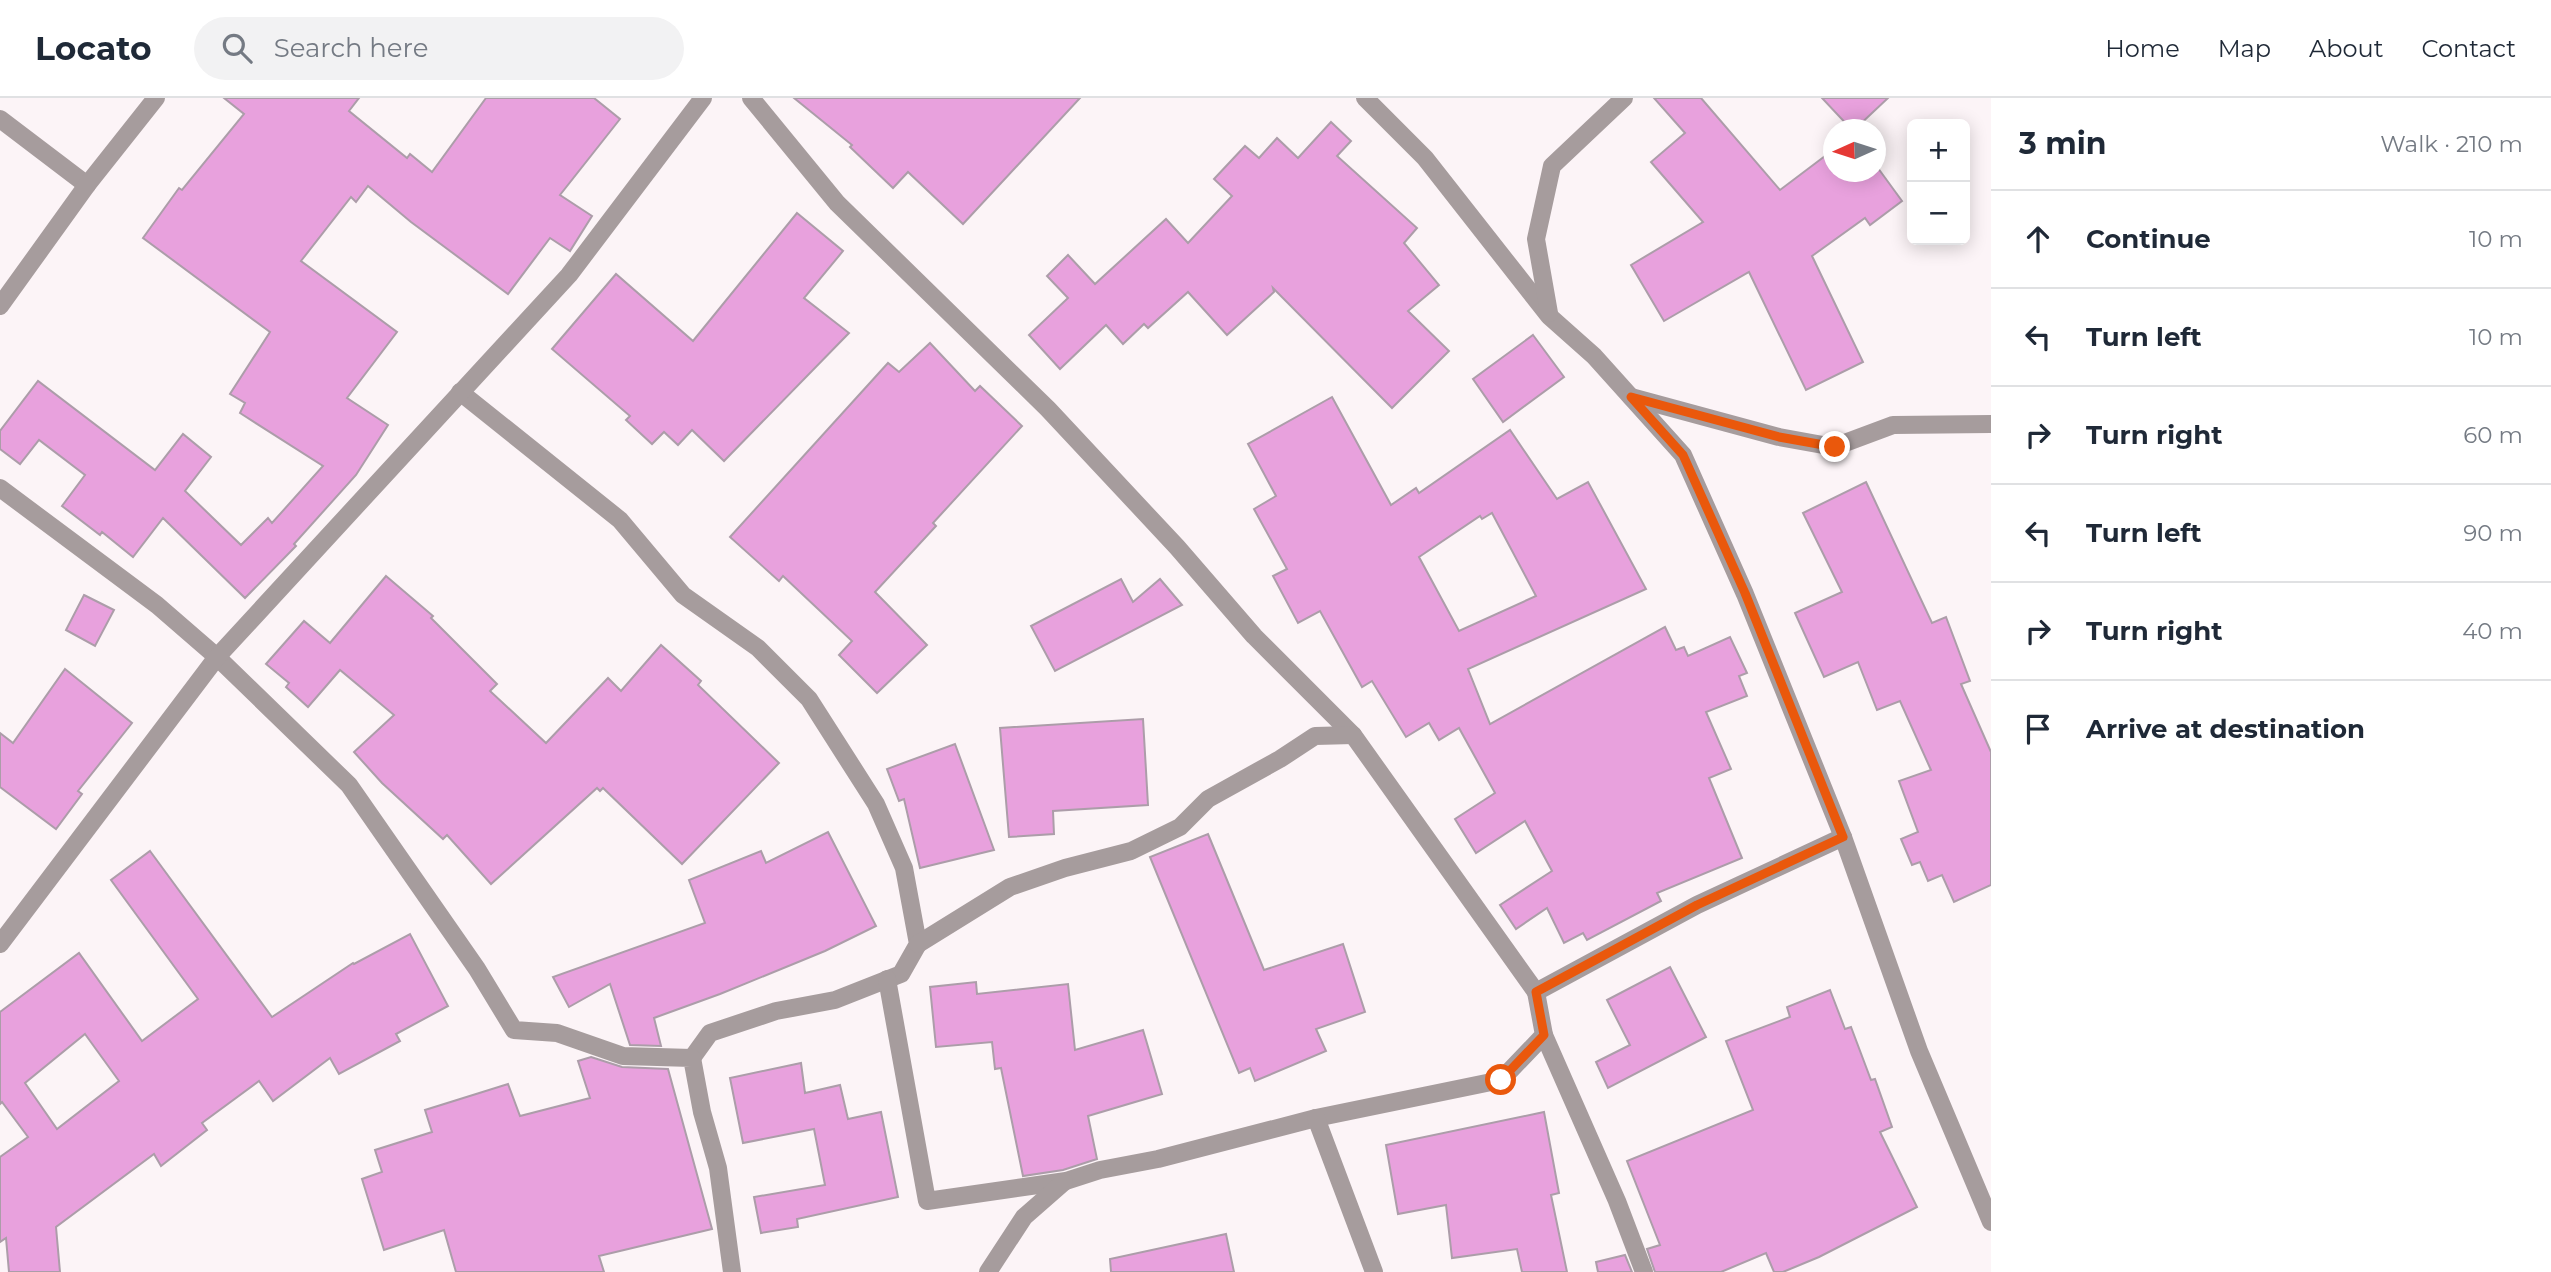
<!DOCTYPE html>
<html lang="en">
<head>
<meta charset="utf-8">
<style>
  body { margin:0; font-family:Montserrat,sans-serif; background:#f2f2f3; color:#1f2937 }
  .controls { position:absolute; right:21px; top:21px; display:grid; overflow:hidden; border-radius:10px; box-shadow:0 4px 18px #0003 }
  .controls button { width:63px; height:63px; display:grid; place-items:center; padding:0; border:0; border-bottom:2px solid #e0e1e3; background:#fff; color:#1f2937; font:35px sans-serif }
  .compass { position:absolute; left:1823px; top:21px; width:63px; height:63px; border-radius:50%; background:#fff; box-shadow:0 4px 18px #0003; rotate:267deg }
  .stop { position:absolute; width:21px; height:21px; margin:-16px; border:5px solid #ea580c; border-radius:50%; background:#fff }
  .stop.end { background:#ea580c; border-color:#fff; box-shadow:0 2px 7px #0008 }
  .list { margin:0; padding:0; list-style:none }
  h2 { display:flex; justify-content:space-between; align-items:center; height:91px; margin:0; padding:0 28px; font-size:30px }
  h2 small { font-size:23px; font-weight:400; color:#747a83 }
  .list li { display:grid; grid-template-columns:46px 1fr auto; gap:21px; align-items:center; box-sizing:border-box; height:98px; padding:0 28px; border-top:2px solid #e0e1e3 }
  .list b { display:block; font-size:26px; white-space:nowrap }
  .list em { font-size:23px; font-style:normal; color:#747a83 }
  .icon { flex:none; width:38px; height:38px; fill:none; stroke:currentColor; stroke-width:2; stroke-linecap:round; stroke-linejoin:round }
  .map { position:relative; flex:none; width:1991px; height:1174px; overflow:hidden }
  header { display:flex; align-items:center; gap:42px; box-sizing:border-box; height:98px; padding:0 35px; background:#fff; border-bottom:2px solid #e0e1e3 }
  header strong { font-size:33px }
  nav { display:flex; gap:38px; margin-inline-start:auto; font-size:24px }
  .search { width:490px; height:63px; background:#f2f2f3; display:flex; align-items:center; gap:18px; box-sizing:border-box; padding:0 24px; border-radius:38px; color:#747a83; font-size:26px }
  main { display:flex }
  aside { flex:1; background:#fff }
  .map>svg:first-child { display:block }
  .building { fill:#e8a1dd; stroke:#ac9da9; stroke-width:2; fill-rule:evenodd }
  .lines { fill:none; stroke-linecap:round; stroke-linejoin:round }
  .street { stroke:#a69c9d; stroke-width:18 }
  .route { stroke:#ea580c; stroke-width:9 }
</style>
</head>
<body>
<header>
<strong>Locato</strong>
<div class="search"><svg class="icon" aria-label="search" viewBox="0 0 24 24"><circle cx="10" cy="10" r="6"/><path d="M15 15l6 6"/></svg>Search here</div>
<nav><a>Home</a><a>Map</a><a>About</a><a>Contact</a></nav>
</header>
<main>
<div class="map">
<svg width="1991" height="1174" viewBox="0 0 1991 1174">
  <rect width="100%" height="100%" fill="#fcf4f7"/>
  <g class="building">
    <polygon points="224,0 359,0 349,13 407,60 410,56 432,74 486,0 594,0 620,21 560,97 592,118 570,153 550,140 508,196 411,124 368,88 356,104 351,99 301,163 397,234 347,300 388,327 356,377 294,446 296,448 245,500 163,420 133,459 102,434 100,437 62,408 85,377 39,342 20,366 0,351 0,333 38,283 155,372 183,336 211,359 185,393 241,447 268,420 272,425 323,368 240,315 245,305 230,296 270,234 143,140 179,90 182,92 244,16"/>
    <polygon points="794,0 1080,0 963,126 908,74 893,90 850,49 852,47"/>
    <polygon points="1654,0 1701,0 1780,92 1833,52 1833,74 1875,74 1875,66 1902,103 1870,127 1865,120 1812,158 1863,264 1806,292 1749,174 1664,223 1631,167 1703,124 1651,64 1685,35"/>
    <polygon points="1822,0 1888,0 1854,32 1852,32"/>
    <polygon points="1331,24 1351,43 1337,58 1417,130 1404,145 1439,187 1408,213 1449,253 1392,310 1273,190 1274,194 1227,237 1188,194 1148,230 1144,226 1123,246 1106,227 1060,271 1029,237 1068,200 1047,178 1068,157 1095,186 1166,121 1188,145 1232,98 1214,81 1245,48 1259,60 1277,40 1298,60"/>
    <polygon points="797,115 843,153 804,200 849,235 724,363 692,332 678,347 664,334 652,346 626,322 630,318 552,251 616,176 693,243"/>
    <polygon points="1533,237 1564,279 1503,324 1473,281"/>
    <polygon points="930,245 975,293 980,288 1022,328 933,425 936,428 875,494 927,547 877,595 839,557 852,543 783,478 779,483 730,439 888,265 899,274"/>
    <path d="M1332,299L1391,407L1416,390L1419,395L1510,332L1557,401L1588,384L1646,491L1468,571L1490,626L1665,529L1676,552L1684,549L1688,558L1730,539L1747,575L1739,578L1747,598L1706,614L1731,671L1709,680L1742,760L1657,795L1661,803L1587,842L1583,835L1564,845L1547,810L1516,831L1500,807L1552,773L1525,723L1476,755L1455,721L1495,695L1459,630L1439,642L1429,625L1406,639L1372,583L1362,589L1320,513L1298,525L1273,478L1287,471L1254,411L1276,398L1248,346ZM1492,415L1536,498L1459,533L1419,459L1480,418L1482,421Z"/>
    <polygon points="1866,384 1932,525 1946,519 1970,583 1961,586 1991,654 1991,787 1954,804 1942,777 1928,783 1920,764 1912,767 1901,741 1918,734 1899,683 1931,672 1900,603 1877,612 1858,564 1824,579 1795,515 1842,494 1803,415"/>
    <polygon points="386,478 433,518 431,520 497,586 490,593 546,645 608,580 621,593 661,547 701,583 698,587 779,665 682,766 603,690 600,693 597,690 491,786 447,737 443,741 382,685 354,654 394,617 340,572 308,609 286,589 289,585 266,566 304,523 330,545"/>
    <polygon points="1121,481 1133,504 1160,481 1182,507 1055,573 1031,528"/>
    <polygon points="84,497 114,512 95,548 66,532"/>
    <polygon points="65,571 132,625 78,693 82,696 56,731 0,689 0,635 13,645"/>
    <polygon points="1143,621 1148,707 1053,713 1054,736 1009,739 1000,630"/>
    <polygon points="955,646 994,752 920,770 904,701 899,703 887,671"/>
    <polygon points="828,734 876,828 825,853 720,896 654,920 661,948 630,947 610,886 569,909 553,879 705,825 689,782 761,753 766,765"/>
    <polygon points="1208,736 1264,872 1343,846 1365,914 1316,931 1326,953 1255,983 1250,970 1239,975 1150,759"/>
    <path d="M150,753L272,919L353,865L354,866L410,836L448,908L396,936L400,943L339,976L330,960L273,1003L259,983L202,1025L207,1032L161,1068L154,1056L56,1129L60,1174H9L6,1140L0,1144V1059L28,1039L2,1004L0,1006V914L79,855L142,943L198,901L111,782ZM85,936L119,983L57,1031L25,985Z"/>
    <polygon points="1670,869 1706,939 1608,990 1596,964 1630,947 1607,902"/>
    <polygon points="976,884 977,896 1068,886 1075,952 1143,932 1162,996 1088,1018 1097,1061 1063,1072 1023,1078 1001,970 995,971 992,944 936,949 930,889"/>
    <polygon points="1830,892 1845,931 1851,929 1871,982 1875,981 1892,1029 1880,1034 1917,1109 1819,1159 1783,1174 1774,1174 1766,1155 1721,1174 1655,1174 1647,1151 1660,1147 1627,1063 1753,1012 1726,943 1790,919 1787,909"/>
    <polygon points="591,959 622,969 668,971 712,1131 599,1158 604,1174 456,1174 444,1132 384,1152 362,1081 382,1074 375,1052 432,1034 425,1012 508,986 520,1018 590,1000 578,963"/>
    <polygon points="801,965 805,995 840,987 848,1021 881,1014 898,1099 797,1121 798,1129 761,1135 754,1099 825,1087 814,1031 743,1045 730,980"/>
    <polygon points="1544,1014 1559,1095 1551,1097 1567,1174 1522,1174 1517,1151 1452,1160 1446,1107 1398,1116 1386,1047"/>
    <polygon points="1226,1136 1234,1174 1111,1174 1110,1161"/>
    <polygon points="1625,1157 1632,1174 1598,1174 1596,1164"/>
  </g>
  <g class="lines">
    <g class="street">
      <polyline points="751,0 837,105 1048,311 1177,449 1254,538 1353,637 1536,894 1697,807 1843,739"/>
      <polyline points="1365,0 1425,60 1549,218 1594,258 1683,357 1745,496 1843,739 1919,953 1991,1124"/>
      <polyline points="0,21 87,87"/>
      <polyline points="0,208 87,87 156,0"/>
      <polyline points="1549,215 1536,141 1552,68 1624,0"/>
      <polyline points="460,294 620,422 683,497 758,550 809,601 876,706 904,770 918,846 901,876 835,902 776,913 710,935 692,960"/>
      <polyline points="1631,299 1779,339 1834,349 1893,327 1991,326"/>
      <polyline points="0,390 157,507 217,559 349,687 477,871 514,932 557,935 623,958 692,960 702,1014 718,1070 732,1174"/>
      <polyline points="0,846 217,559 569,177 703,0"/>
      <polyline points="918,846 1010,789 1065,770 1131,753 1180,729 1208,701 1280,661 1315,638 1353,637"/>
      <polyline points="887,881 927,1103 1066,1083 1100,1072 1158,1061 1316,1020 1501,982 1544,937 1536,894"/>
      <polyline points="1544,937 1617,1103 1644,1174"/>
      <polyline points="1316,1020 1374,1174"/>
      <polyline points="988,1174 1024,1119 1064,1084"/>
    </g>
  </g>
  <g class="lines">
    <polyline class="route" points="1501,982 1544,937 1536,894 1697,807 1843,739 1745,495 1683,357 1631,299 1779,339 1835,349"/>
  </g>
</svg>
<div class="controls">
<button>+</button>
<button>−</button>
</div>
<svg class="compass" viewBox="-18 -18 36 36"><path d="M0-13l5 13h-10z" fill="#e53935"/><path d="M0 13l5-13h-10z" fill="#747a83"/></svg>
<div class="stop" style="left:1501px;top:982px"></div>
<div class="stop end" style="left:1835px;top:349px"></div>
</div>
<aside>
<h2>3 min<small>Walk · 210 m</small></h2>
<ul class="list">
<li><svg class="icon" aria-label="ahead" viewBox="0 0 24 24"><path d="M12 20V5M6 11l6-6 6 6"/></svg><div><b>Continue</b></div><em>10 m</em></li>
<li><svg class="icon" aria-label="left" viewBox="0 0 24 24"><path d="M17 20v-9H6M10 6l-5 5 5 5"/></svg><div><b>Turn left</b></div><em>10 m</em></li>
<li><svg class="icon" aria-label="right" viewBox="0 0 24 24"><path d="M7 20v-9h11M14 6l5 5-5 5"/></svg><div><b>Turn right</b></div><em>60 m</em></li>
<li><svg class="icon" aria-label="left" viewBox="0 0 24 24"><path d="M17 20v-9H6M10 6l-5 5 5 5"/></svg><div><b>Turn left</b></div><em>90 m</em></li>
<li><svg class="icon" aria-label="right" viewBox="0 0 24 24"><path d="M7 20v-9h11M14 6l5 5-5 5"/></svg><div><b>Turn right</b></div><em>40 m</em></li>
<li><svg class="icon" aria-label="arrive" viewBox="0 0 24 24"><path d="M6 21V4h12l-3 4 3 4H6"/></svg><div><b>Arrive at destination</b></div></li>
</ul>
</aside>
</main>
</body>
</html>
